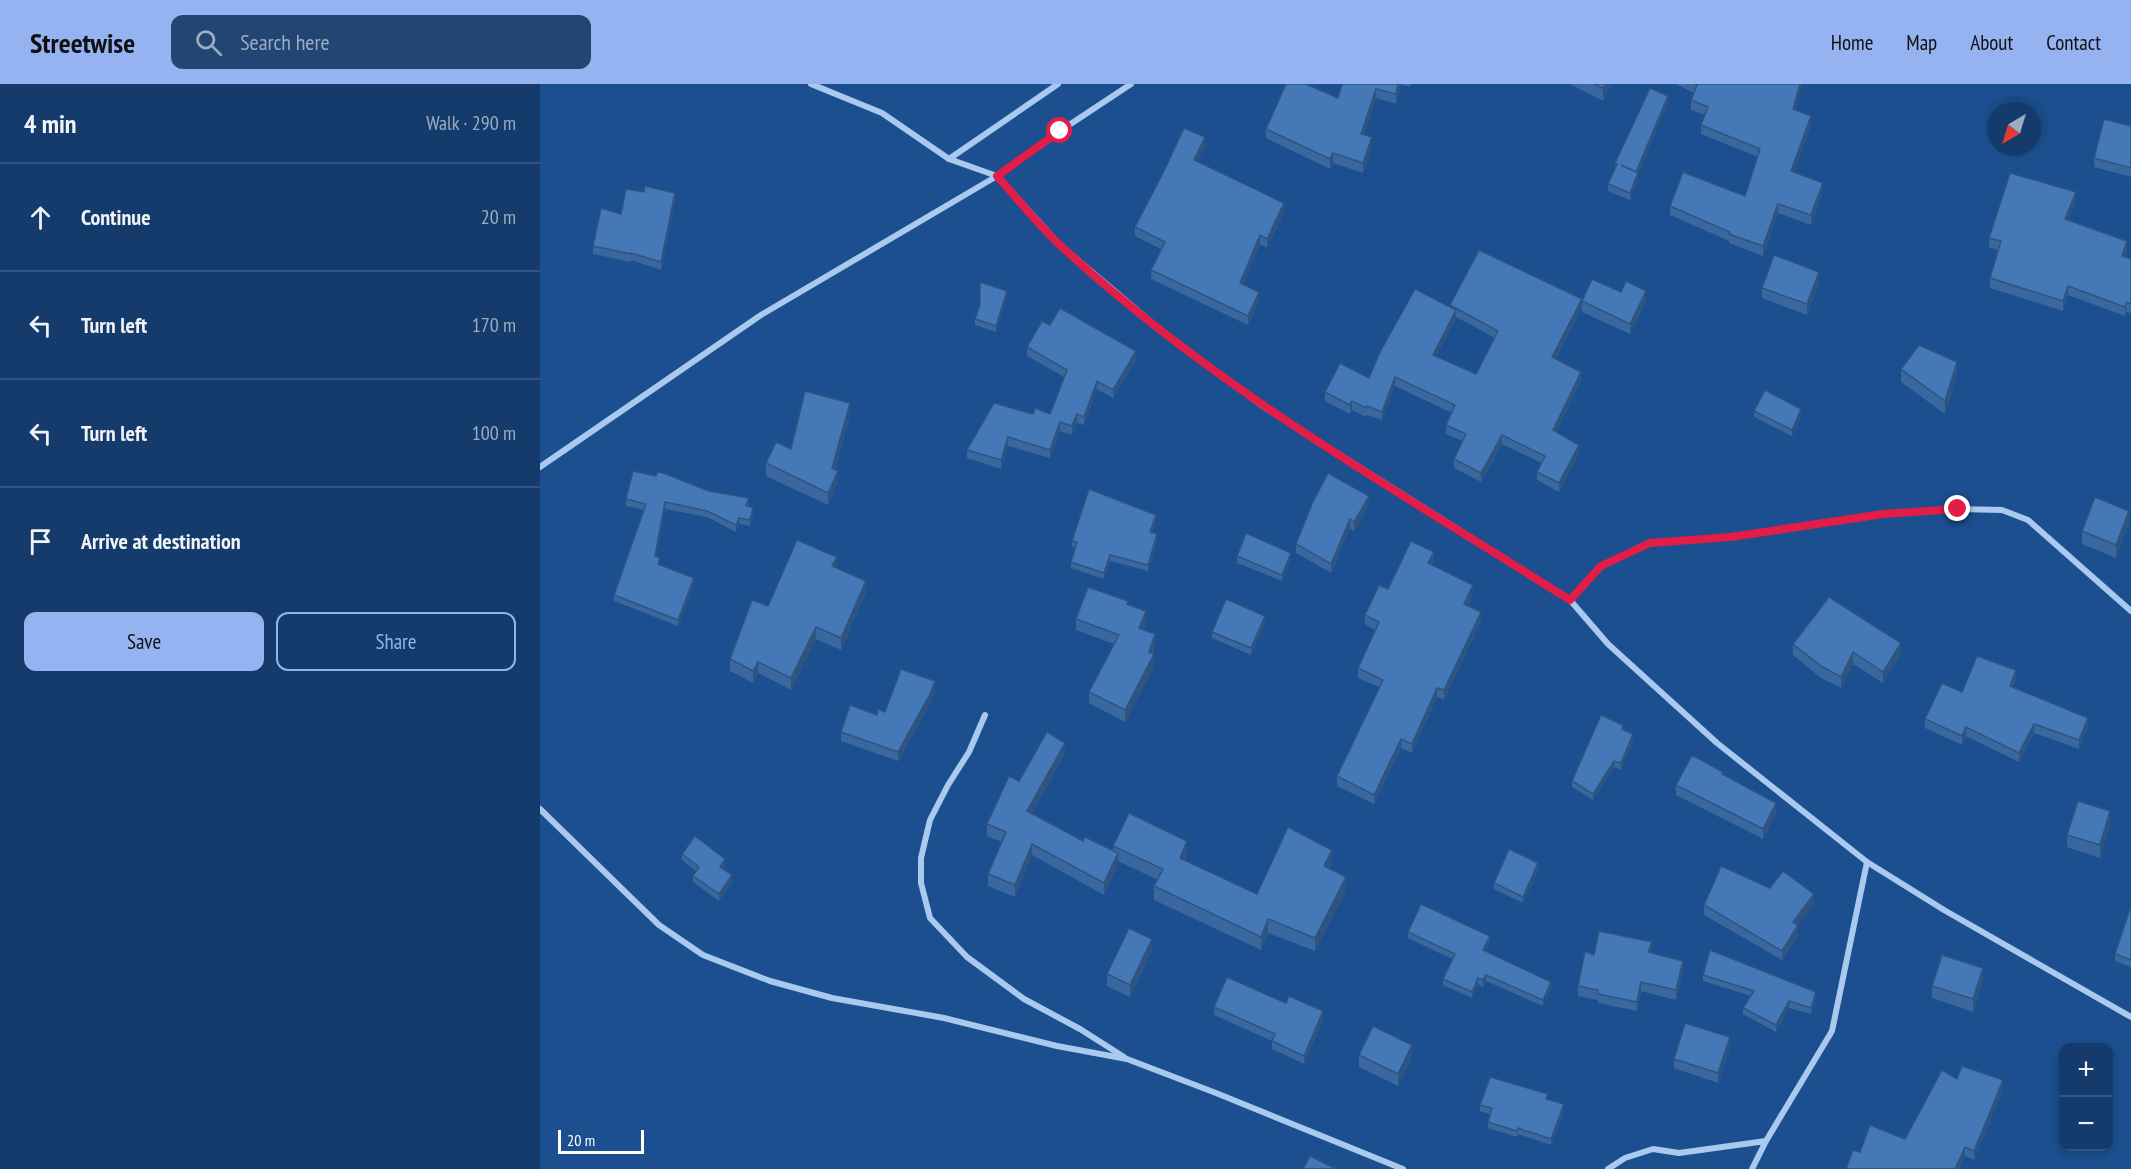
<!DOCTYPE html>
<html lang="en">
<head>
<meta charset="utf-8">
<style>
  body { margin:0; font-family:"PT Sans Narrow",sans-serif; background:#214673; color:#f1f3f6 }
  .controls { position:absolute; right:18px; bottom:18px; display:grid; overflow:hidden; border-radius:12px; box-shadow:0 3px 9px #0003 }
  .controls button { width:54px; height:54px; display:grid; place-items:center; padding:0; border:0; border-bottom:2px solid #33557e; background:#143b6b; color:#f1f3f6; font:30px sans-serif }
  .compass { position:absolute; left:1447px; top:18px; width:54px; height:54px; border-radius:50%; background:#143b6b; box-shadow:0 3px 9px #0003; rotate:218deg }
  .scale { position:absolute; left:18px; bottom:15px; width:86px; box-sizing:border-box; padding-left:6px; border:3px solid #fff; border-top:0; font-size:16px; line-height:21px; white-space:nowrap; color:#fff; -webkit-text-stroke:4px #1b4f8f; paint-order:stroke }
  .stop { position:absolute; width:18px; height:18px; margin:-14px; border:4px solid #e11d48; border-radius:50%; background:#fff }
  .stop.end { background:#e11d48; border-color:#fff; box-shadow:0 2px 6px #0008 }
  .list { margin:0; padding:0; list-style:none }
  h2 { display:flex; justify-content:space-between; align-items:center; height:78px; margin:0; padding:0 24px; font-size:26px }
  h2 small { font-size:20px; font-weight:400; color:#9dadc1 }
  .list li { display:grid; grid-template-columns:39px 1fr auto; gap:18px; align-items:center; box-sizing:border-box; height:108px; padding:0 24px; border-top:2px solid #33557e }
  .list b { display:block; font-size:22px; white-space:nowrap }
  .list em { font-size:20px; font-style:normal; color:#9dadc1 }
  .actions { display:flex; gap:12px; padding:18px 24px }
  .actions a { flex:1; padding:14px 0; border:2px solid #95b2f1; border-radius:12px; text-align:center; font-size:21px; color:#95b2f1 }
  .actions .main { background:#95b2f1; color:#111 }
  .icon { flex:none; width:33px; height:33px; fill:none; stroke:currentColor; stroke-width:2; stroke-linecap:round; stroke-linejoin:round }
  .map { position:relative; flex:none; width:1591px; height:1085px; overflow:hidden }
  header { display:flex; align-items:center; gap:36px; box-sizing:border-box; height:84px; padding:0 30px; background:#95b2f1; color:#111 }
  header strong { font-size:28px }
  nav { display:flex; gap:33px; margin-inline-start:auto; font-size:21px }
  .search { width:420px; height:54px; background:#214673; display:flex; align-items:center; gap:15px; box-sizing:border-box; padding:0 21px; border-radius:12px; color:#9dadc1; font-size:22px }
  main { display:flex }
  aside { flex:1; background:#143b6b }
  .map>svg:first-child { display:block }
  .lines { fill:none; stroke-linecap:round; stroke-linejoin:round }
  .street { stroke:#a9c9ee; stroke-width:6 }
  .wall { fill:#3a679d; fill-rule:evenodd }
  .shaded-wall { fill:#305480 }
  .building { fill:#4478b7; stroke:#305480; stroke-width:1.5 }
  .route { stroke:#e11d48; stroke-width:8 }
</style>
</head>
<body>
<header>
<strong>Streetwise</strong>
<div class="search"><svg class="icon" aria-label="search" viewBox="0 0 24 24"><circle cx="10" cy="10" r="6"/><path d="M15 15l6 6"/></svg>Search here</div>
<nav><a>Home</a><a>Map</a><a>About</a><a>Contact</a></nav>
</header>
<main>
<aside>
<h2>4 min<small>Walk · 290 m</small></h2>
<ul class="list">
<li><svg class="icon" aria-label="ahead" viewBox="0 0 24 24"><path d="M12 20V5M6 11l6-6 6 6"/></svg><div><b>Continue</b></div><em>20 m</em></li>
<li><svg class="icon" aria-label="left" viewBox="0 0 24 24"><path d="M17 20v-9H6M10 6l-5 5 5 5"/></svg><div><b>Turn left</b></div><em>170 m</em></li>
<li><svg class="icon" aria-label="left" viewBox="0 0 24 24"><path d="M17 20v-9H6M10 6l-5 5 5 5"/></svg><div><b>Turn left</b></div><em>100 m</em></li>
<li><svg class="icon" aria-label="arrive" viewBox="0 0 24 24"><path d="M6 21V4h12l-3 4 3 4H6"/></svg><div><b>Arrive at destination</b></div></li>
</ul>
<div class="actions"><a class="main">Save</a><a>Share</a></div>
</aside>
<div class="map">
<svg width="1591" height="1085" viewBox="0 0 1591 1085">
  <rect width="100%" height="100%" fill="#1b4f8f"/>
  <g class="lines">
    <g class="street">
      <polyline points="271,0 342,29 409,75 457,92 520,161 623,248 724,323 1030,516 1068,560 1177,659 1327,778 1404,826 1591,933"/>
      <polyline points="409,75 518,0"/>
      <polyline points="0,383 221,231 457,92 520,47 591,0"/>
      <polyline points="1030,516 1061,482 1110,459 1191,453 1343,430 1418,425 1462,426 1488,436 1591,527"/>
      <polyline points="445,631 429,668 408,701 390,736 381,774 381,799 390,834 427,873 484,915 540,945 584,973"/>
      <polyline points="0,725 119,841 163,871 230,897 292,914 404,934 517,962 587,975 676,1009 863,1085"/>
      <polyline points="1226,1057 1292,947 1327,778"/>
      <polyline points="1068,1085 1085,1074 1113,1065 1139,1069 1226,1057 1212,1085"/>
    </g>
  </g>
  <g class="wall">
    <polygon points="802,0 870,0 870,3 861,0 856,20 836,14 824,51 832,63 823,89 793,79 790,85 726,54 726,45 798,14"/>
    <polygon points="1030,0 1071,0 1063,17"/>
    <polygon points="1136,0 1262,0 1255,26 1271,41 1254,88 1283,108 1271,141 1238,129 1223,172 1189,159 1189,157 1130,131 1130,122 1205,112 1218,73 1161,50 1161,41 1165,31 1151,26 1151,16 1154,9"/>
    <polygon points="1128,18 1098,90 1098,96 1090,116 1068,107 1068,100 1075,84 1075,79"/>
    <polygon points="1591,42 1591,93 1554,83 1554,74"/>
    <polygon points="665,62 657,78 744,128 727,164 720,160 703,200 719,217 708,241 611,195 611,186 621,165 595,152 595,143"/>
    <polygon points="135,117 121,186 91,176 91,178 53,170 53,162 81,130"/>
    <polygon points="1536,117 1528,136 1587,166 1585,173 1591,175 1591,229 1586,228 1585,232 1528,211 1523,227 1450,204 1450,194 1458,166 1449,163 1449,154"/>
    <polygon points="1279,198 1267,231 1222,214 1222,204"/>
    <path d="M1081,208L1106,217L1090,250L1042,228V224L1016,275L1041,297L1016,348L1039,369L1019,408L997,396V388L1002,379L962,360L941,398L914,384V375L923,357L906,350V341L912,329L855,302L842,336L827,331L826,333L812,326L810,330L785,317V308L829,294L910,223V221L1042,215ZM916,233L955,254L936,290L896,272Z"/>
    <polygon points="467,213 456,248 435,241 435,235"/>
    <polygon points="510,241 596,276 573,314 557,305 544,341 537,339 532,351 520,347 510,374 468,362 461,385 427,374 427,366 493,330 510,330 524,293 487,272 487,263"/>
    <polygon points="1361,285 1417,290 1405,330 1361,298"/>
    <polygon points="1214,327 1261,332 1252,352 1214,333"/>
    <polygon points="310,331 295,386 298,399 288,421 226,392 226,379"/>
    <polygon points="116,392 169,407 209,420 208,422 213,430 210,442 199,440 196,448 167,433 125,425 116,472 120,481 154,500 138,542 74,517 74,511 104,426 86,422 86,415"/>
    <polygon points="829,421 814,447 810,444 791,489 756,469 756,460"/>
    <polygon points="616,437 612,448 617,457 608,487 570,477 564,495 531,484 531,478 535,464 532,463 532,457"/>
    <polygon points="1589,439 1576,474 1542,460 1542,447"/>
    <polygon points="697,472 751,475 742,497 697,479"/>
    <polygon points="894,477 892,481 933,510 928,522 941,537 904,616 897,613 872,669 861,664 834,720 797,702 797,692 839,603 818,594 818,584 835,546 825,540 825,531 848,505"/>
    <polygon points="297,484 326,509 301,566 276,555 251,606 218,589 213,599 190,587 190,575 228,522"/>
    <polygon points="588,520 606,538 603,545 615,561 613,569 614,582 585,638 549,619 549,608 574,560 536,546 536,535"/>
    <polygon points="725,538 711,571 672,554 672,548"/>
    <polygon points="1253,560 1361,570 1343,599 1313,580 1301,604 1281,594 1253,571"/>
    <polygon points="1476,595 1473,603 1548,643 1539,665 1494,649 1479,678 1426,652 1422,661 1385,644 1385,635 1422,608"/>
    <polygon points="395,607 390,620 358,677 301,657 301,648 337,631 345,628"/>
    <polygon points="1083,646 1093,656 1081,686 1074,683 1053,716 1032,703 1032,697"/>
    <polygon points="525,670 492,729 543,757 573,766 573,762 647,770 644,776 717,810 792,779 789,785 806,806 775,867 728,849 721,866 614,816 614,802 618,796 578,777 578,780 564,811 492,771 475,813 448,802 448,790 462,758 447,752 447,740 479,697"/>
    <polygon points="1183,691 1236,729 1223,755 1136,711 1136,701"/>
    <polygon points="1570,739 1560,774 1527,763 1527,751"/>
    <polygon points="142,770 185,781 183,785 192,798 179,817 153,798 153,792 156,787 142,776"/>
    <polygon points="998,786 983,819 954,805 954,799"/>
    <polygon points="1230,804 1274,819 1258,841 1258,851 1242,876 1164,831 1164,821"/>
    <polygon points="1591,822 1591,883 1575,877 1575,870"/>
    <polygon points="868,848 950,858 946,867 1011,904 1003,922 946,897 943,903 938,900 932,914 903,901 903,895 912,875 868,854"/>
    <polygon points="612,867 590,913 567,902 567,890"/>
    <polygon points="1111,869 1143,886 1136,916 1101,907 1097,927 1058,919 1058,916 1038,912 1038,902 1054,871"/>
    <polygon points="1163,891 1276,914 1271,930 1249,924 1236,948 1203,930 1203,924 1211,912 1163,897"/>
    <polygon points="1443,897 1433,928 1392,914 1392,902"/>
    <polygon points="674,923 783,936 764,980 732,965 732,957 674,931"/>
    <polygon points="1190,963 1178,999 1134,984 1134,975"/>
    <polygon points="819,971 872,973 858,1002 819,983"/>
    <polygon points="1417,995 1463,1005 1434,1076 1425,1072 1419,1085 1306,1085 1320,1068 1365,1055"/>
    <polygon points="1008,1016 1024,1027 1011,1061 978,1050 977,1053 948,1044 948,1038 950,1030 940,1027 940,1021"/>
  </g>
  <g class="shaded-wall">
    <polygon points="858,0 861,0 856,20 856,10"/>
    <polygon points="1065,0 1071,0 1063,17 1063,4"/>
    <polygon points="1260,0 1262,0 1253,35 1253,25"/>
    <polygon points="836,5 836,14 821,59 821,50"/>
    <polygon points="1128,12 1128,18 1098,90 1098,96 1090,116 1090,109 1096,88"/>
    <polygon points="1271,32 1271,41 1251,96 1251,87"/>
    <polygon points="665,53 665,62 654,85 654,76"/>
    <polygon points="832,53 832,63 823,89 823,79"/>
    <polygon points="793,69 793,79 790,85 790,75"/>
    <polygon points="1283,99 1283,108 1271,141 1271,131"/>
    <polygon points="1536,108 1536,117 1525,144 1525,135"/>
    <polygon points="135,109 135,117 121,186 121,178"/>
    <polygon points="744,119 744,128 727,164 727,155"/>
    <polygon points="1238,120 1238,129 1223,172 1223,162"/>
    <polygon points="720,151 720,160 700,208 700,199"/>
    <polygon points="1587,157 1587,166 1582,181 1582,172"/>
    <polygon points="1279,188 1279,198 1267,231 1267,220"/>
    <polygon points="1528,202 1528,211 1523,227 1523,217"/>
    <polygon points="467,207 467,213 456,248 456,242"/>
    <polygon points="1106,207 1106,217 1090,250 1090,240"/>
    <polygon points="719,208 719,217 708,241 708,232"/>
    <polygon points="1042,215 1042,224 1012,282 1012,273"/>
    <polygon points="1586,218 1586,228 1585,232 1585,223"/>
    <polygon points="916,226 916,235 893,279 893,271"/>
    <polygon points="596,267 596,276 573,314 573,306"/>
    <polygon points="1417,278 1417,290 1405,330 1405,317"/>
    <polygon points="1041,288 1041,297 1013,355 1013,346"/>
    <polygon points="855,293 855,302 842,336 842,328"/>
    <polygon points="557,297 557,305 544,341 544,333"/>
    <polygon points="812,317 812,326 810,330 810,321"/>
    <polygon points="310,319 310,331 292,397 292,384"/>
    <polygon points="1261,325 1261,332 1252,352 1252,346"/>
    <polygon points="537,330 537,339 532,351 532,342"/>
    <polygon points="520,338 520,347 510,374 510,366"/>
    <polygon points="962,351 962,360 941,398 941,389"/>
    <polygon points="468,353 468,362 461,385 461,376"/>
    <polygon points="1039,361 1039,369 1019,408 1019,399"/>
    <polygon points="298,387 298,399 288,421 288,409"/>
    <polygon points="829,412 829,421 814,447 814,438"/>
    <polygon points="125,418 125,425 115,478 115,472"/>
    <polygon points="213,424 213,430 210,442 210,436"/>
    <polygon points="1589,427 1589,439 1576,474 1576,461"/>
    <polygon points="616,431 616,437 610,454 610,448"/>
    <polygon points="199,434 199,440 196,448 196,441"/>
    <polygon points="810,435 810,444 791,489 791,480"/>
    <polygon points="617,450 617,457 608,487 608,481"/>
    <polygon points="894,468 894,477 888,488 888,479"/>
    <polygon points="751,469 751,475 742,497 742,491"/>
    <polygon points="570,471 570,477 564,495 564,489"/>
    <polygon points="297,473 297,485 292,482"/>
    <polygon points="154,494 154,500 138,542 138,536"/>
    <polygon points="326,497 326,509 301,566 301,554"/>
    <polygon points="933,501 933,510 924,529 924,520"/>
    <polygon points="606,527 606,538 599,555 599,544"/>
    <polygon points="941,528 941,537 904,616 904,606"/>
    <polygon points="725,532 725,538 711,571 711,564"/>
    <polygon points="276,543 276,555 251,606 251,594"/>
    <polygon points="615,550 615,561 609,579 609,568"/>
    <polygon points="1361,559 1361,570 1343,599 1343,588"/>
    <polygon points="1313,568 1313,580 1301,604 1301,593"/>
    <polygon points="614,570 614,582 585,638 585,626"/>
    <polygon points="218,578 218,589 213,599 213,587"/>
    <polygon points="1476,586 1476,595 1470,611 1470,602"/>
    <polygon points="395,597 395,607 390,620 358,677 358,668"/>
    <polygon points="897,604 897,613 872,669 872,660"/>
    <polygon points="1548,634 1548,643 1539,665 1539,656"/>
    <polygon points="1494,640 1494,649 1479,678 1479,669"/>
    <polygon points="1426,643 1426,652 1422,661 1422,652"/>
    <polygon points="1093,650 1093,656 1081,686 1081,679"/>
    <polygon points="861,655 861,664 834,720 834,711"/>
    <polygon points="525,659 525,670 487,738 487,727"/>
    <polygon points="1074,677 1074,683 1053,716 1053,710"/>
    <polygon points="1236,719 1236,729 1223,755 1223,745"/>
    <polygon points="1570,727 1570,739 1560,774 1560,761"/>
    <polygon points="647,757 647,770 640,787 640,774"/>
    <polygon points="492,760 492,771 475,813 475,801"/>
    <polygon points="792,766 792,779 784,795 784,782"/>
    <polygon points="578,769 578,780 564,811 564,799"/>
    <polygon points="185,775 185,781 180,789 180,783"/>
    <polygon points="998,779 998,786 983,819 983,813"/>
    <polygon points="192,791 192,798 179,817 179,810"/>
    <polygon points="806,793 806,806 775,867 775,854"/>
    <polygon points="1274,810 1274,819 1253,848 1253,838"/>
    <polygon points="728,835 728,849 721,866 721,853"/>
    <polygon points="1258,841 1258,851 1242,876 1242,867"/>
    <polygon points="950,852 950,858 943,872 943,866"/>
    <polygon points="612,855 612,867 590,913 590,901"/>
    <polygon points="1112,858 1112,868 1108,877 1108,868"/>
    <polygon points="1143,877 1143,886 1136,916 1136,906"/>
    <polygon points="1443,884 1443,897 1433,928 1433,915"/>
    <polygon points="946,891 946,897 943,903 943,896"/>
    <polygon points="938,894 938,900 932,914 932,908"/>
    <polygon points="1011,898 1011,904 1003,922 1003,916"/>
    <polygon points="1101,898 1101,907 1097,927 1097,918"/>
    <polygon points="1276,908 1276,914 1271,930 1271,924"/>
    <polygon points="1249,917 1249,924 1236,948 1236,941"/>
    <polygon points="783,927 783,936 764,980 764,972"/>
    <polygon points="1190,953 1190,963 1178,999 1178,989"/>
    <polygon points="872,961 872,973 858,1002 858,990"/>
    <polygon points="1463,996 1463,1005 1434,1076 1434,1067"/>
    <polygon points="1024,1020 1024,1027 1011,1061 1011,1055"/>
    <polygon points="1425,1063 1425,1072 1419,1085 1415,1085"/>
  </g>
  <g class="building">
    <polygon points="746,0 766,0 798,14 802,0 858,0 856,10 836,5 821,50 832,53 823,79 793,69 790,75 726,45"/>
    <polygon points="1054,0 1065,0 1063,4"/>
    <polygon points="1155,0 1260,0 1253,25 1271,32 1251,87 1283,99 1271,131 1238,120 1223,162 1189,150 1190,148 1130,122 1143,88 1205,112 1220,65 1161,41 1168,23 1151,16 1157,1"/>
    <polygon points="1110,4 1128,12 1096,88 1081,81 1098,89 1090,109 1068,100 1077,80 1075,79"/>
    <polygon points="1564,35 1591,42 1591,84 1554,74"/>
    <polygon points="644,44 665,53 654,76 744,119 727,155 720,151 700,199 719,208 708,232 611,186 625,158 595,143 625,85"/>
    <polygon points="1470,89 1536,108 1525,135 1587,157 1582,172 1591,175 1591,220 1586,218 1585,223 1528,202 1523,217 1450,194 1461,157 1449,154"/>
    <polygon points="105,102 135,109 121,178 91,169 91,170 53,162 61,124 81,130 86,105 104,108"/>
    <polygon points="939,166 1042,215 1012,273 1041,288 1013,346 1039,361 1019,399 997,388 1005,372 962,351 941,389 914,375 926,350 906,341 915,321 855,293 842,328 827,322 826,324 812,317 810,321 785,308 800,279 829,294 840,268 875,205 916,226 893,271 936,290 958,247 910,221"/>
    <polygon points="1234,171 1279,188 1267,220 1222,204"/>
    <polygon points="1052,195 1081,208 1086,197 1106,207 1090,240 1042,217"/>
    <polygon points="440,198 467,207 456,242 435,235 440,221"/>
    <polygon points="520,224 596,267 573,306 557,297 544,333 537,330 532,342 520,338 510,366 468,353 461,376 427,366 454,319 493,330 495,324 510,330 527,286 487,263 502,237 510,241"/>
    <polygon points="1379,261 1417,278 1405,317 1361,285"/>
    <polygon points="1225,306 1261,325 1252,346 1214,327"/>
    <polygon points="265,307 310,319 292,384 298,387 288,409 226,379 236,358 251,365"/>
    <polygon points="93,387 116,392 118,387 169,407 209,414 206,421 213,424 210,436 199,434 196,441 167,427 125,418 115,472 120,474 118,480 154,494 138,536 74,511 106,420 86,415"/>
    <polygon points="788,389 829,412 814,438 810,435 791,480 756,460 772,420"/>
    <polygon points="549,405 616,431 610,448 617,450 608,481 570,471 564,489 531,478 537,458 532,457"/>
    <polygon points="1555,413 1589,427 1576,461 1542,447"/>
    <polygon points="706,449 751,469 742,491 697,472"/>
    <polygon points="257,456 297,473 292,482 326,497 301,554 276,543 251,594 218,578 213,587 190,575 212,516 228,522"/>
    <polygon points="871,457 894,468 888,479 933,501 924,520 941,528 904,606 897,604 872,660 861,655 834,711 797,692 843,596 818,584 839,538 825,531 839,501 848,505"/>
    <polygon points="548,503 588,517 587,520 606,527 599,544 615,550 609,568 614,570 585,626 549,608 579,551 536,535"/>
    <polygon points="1289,513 1361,559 1343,588 1313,568 1301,593 1281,582 1253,560"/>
    <polygon points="686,515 725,532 711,564 672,548"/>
    <polygon points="1437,572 1476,586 1470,602 1548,634 1539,656 1494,640 1479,669 1426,643 1422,652 1385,635 1402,599 1422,608"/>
    <polygon points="361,585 395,597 390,610 358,668 301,648 310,621 337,631 338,625 345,628"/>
    <polygon points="1061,631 1083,641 1082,645 1093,650 1081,679 1074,677 1053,710 1032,697"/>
    <polygon points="507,648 525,659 487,727 543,757 545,753 578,769 564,799 492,760 475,801 448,790 466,748 447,740 469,692 479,697"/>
    <polygon points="1152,671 1183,688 1182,690 1236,719 1223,745 1136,701"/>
    <polygon points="1538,717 1570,727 1560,761 1527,751"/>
    <polygon points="589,729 647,757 640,774 717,810 748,743 792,766 784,782 806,793 775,854 728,835 721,853 614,802 623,785 573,762"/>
    <polygon points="155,752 185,775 180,783 192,791 179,810 153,792 159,783 142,770"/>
    <polygon points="969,765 998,779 983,813 954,799"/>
    <polygon points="1181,782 1230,804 1243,787 1274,810 1253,838 1258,841 1242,867 1164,821"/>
    <polygon points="881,820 950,852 943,866 1011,898 1003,916 946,891 943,896 938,894 932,908 903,895 915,870 868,848"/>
    <polygon points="1591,822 1591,876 1575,870"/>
    <polygon points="589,844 612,855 590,901 567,890"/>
    <polygon points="1059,847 1112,858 1108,868 1143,877 1136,906 1101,898 1097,918 1058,910 1058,906 1038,902 1045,867 1054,871"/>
    <polygon points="1170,866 1276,908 1271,924 1249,917 1236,941 1203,924 1214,907 1163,891"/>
    <polygon points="1402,871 1443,884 1433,915 1392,902"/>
    <polygon points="687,893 746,919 749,912 783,927 764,972 732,957 735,950 674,923"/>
    <polygon points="1145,939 1190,953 1178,989 1134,975"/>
    <polygon points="833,942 872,961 858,990 819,971"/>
    <polygon points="1422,982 1463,996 1434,1067 1425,1063 1415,1085 1306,1085 1313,1066 1320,1068 1330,1041 1365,1055 1402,986 1417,995"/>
    <polygon points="950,993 1008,1010 1006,1015 1024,1020 1011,1055 978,1044 977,1047 948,1038 952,1024 940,1021"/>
    <polygon points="770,1072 796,1085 763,1085"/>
  </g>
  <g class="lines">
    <path class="route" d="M520,47L457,92C478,115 498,141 521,162C673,303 856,406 1030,516L1061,482L1110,459L1191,453L1343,430L1418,425"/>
  </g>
</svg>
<div class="controls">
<button>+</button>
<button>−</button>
</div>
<svg class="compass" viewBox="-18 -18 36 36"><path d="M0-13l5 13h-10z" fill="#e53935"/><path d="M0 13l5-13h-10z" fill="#9dadc1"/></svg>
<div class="scale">20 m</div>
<div class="stop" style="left:520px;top:47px"></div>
<div class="stop end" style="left:1418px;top:425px"></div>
</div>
</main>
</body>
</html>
